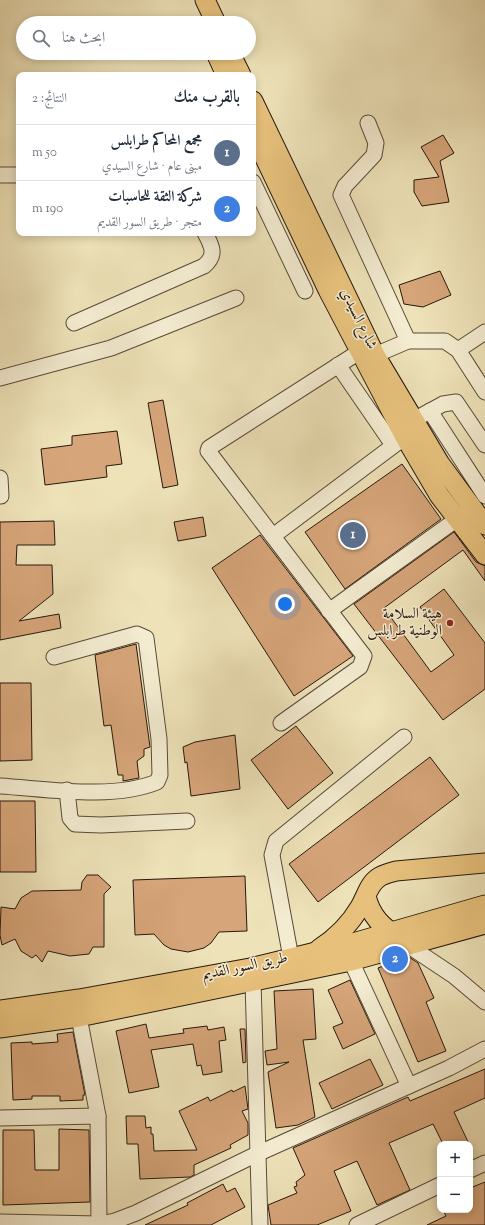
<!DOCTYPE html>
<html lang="ar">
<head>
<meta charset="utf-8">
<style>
  body { margin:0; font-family:"Sorts Mill Goudy",Amiri,serif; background:#f2f2f3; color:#1f2937; direction:rtl }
  .controls { position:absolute; right:12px; bottom:12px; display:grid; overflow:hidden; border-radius:8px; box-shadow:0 2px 10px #0003 }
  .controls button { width:36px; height:36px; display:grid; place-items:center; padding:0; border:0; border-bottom:1px solid #e0e1e3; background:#fff; color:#1f2937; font:20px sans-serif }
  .you { position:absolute; left:285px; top:604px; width:14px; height:14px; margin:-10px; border:3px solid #fff; border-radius:50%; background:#1a73e8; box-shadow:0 0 0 6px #1a73e833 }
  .badge { display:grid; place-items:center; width:26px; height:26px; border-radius:50%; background:#8f2418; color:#fff; font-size:13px; font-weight:700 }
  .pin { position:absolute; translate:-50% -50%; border:2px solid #fff; box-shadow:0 1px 4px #0006 }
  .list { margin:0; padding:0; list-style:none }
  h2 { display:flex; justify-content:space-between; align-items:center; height:52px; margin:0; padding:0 16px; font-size:17px }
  h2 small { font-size:13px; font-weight:400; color:#747a83 }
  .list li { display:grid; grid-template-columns:26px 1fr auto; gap:12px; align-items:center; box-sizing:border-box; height:56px; padding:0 16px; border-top:1px solid #e0e1e3 }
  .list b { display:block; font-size:15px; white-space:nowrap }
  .list p { margin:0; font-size:13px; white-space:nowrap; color:#747a83 }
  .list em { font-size:13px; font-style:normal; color:#747a83 }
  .icon { flex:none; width:22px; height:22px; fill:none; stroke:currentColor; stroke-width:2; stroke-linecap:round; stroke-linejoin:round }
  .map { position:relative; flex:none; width:485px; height:1225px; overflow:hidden; direction:ltr }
  .search { position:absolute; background:#fff; box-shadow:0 2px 10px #0003; left:16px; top:16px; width:240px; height:44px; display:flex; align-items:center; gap:10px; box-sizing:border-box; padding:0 14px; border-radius:22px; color:#747a83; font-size:15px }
  .panel { position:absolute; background:#fff; box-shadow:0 2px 10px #0003; left:16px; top:72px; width:240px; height:164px; border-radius:8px; direction:rtl }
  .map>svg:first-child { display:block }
  .building { fill:#d6a579; stroke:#27180e }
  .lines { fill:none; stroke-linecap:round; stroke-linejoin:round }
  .minor-casing { stroke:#594a38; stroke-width:17 }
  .major-casing { stroke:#27180e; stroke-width:21 }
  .minor { stroke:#f4ecd1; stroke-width:15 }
  .major { stroke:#e7c17c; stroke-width:19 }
  .poi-dot { fill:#8f2418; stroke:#f4ecd1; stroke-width:1.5 }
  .labels { text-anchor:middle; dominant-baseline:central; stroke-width:3; stroke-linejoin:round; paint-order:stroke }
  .street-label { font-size:15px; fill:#27180e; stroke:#f4ecd1 }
  .poi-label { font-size:15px; fill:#27180e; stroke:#f4ecd1; text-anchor:end }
</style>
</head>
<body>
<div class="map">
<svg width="485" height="1225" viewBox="0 0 485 1225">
  <rect width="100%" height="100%" fill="#eee2b8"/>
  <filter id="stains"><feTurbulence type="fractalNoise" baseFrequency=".005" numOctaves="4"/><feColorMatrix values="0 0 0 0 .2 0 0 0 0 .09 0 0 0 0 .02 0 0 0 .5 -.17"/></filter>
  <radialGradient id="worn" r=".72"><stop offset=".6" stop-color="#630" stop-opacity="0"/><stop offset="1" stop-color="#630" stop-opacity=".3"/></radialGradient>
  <g class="building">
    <polygon points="443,135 454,153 440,161 449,202 422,206 414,192 414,180 439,177 421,147"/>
    <polygon points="440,271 451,295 423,307 404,304 399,285"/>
    <polygon points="163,400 178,485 163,488 148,403"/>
    <polygon points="117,431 122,464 106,466 107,477 45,485 41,449 72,445 72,436"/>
    <polygon points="402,464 441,519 345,589 305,532"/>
    <polygon points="203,517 206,536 178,541 174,522"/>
    <polygon points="54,521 55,545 17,545 16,565 52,565 53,594 19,621 59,614 61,628 0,640 0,522"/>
    <polygon points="454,532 476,562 485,566 485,581 463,550 384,608 431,672 454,655 420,607 444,589 485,643 485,689 443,720 354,604"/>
    <polygon points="260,535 353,656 294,696 212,568"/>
    <polygon points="136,644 150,747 144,749 144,756 137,761 139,778 123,781 123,775 118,775 111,725 104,726 95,655"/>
    <polygon points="0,683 31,683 32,760 0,761"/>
    <polygon points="296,726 333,773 288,809 251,760"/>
    <polygon points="235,735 240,789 191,796 187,762 185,763 183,747 195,742"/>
    <polygon points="430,757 459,795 318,902 289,864"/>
    <polygon points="0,801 35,801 36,872 0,872"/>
    <polygon points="87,875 98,875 111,887 104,894 104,947 93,947 89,954 70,956 48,951 42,962 36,955 32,958 21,951 15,939 2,945 0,935 1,907 15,909 21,898 32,891 81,890 82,882"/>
    <polygon points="245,876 247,931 219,932 211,943 204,948 188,952 171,949 164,945 154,934 135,935 133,880"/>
    <polygon points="409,957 418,963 434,998 426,1002 446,1051 418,1062 378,968"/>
    <polygon points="350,980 375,1034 343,1049 333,1027 343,1023 328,990"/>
    <polygon points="313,989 316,1039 303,1040 315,1117 298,1125 276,1128 268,1072 289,1062 267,1065 265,1051 277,1049 274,991"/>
    <polygon points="146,1024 149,1038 184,1033 183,1029 207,1026 208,1030 224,1027 226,1040 219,1041 222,1072 203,1075 201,1065 197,1066 193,1044 151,1050 159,1087 129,1093 116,1031"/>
    <polygon points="240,1029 245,1029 246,1062 243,1063"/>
    <polygon points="73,1032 85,1095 83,1095 83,1100 60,1101 60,1096 32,1096 32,1099 13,1100 11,1043 32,1042 32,1044 58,1042 57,1034"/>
    <polygon points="370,1059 383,1085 332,1109 319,1083"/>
    <polygon points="485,1069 485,1098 454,1112 469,1144 443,1144 433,1124 389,1143 410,1190 377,1205 357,1161 334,1171 351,1211 317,1225 271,1225 268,1205 297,1193 294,1187 297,1186 296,1182 305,1175 293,1148 408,1097 410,1101"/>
    <polygon points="245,1086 248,1109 242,1111 248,1123 248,1135 230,1145 231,1148 194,1165 194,1175 190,1177 140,1179 138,1144 127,1144 126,1116 145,1116 146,1128 151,1127 151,1134 153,1134 154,1151 197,1150 179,1111 208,1097 210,1101 232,1090 233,1092"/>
    <polygon points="59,1129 89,1130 90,1202 3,1205 3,1130 34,1130 35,1170 59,1170"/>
    <polygon points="485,1182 485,1225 427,1225 446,1216 443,1210 470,1210 470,1188"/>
    <polygon points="223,1184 227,1192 235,1188 245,1207 211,1225 145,1225 188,1205 187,1203"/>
  </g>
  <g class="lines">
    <g class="minor-casing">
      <g id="minor">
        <polyline points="368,123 376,143 374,155 345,186 341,195 408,341"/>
        <polyline points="0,175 15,175"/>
        <polyline points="253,182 305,291"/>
        <path d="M74,323L204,266C217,255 212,246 205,233"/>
        <polyline points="458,350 485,332"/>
        <polyline points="338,365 393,445"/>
        <polyline points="0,378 111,348 236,298"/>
        <polyline points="430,411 485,496"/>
        <polyline points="421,416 443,404 456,402 485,445"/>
        <polyline points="0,478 1,496"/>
        <polyline points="273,536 405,437"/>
        <polyline points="329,611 467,512"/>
        <polyline points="281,723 360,667 364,656 208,451 209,448 359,352 375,355 408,341 445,341 458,350 485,392"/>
        <path d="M0,786C48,789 113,800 157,782L160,775L159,739L146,638L137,634L54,657"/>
        <polyline points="67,790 70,818 75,824 101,825 187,821"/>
        <polyline points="409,946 454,976 485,1002"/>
        <polyline points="291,958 272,855 276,841 404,737"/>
        <polyline points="351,961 409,1086"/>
        <polyline points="250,970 253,981 260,1225"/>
        <polyline points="79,1017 98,1116"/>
        <polyline points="0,1118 98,1116 99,1224"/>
        <polyline points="470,1170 485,1163"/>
        <polyline points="0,1222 99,1224 115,1221 136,1213 257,1154 449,1068 485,1049"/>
        <polyline points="357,1225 440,1185"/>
      </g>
    </g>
    <g class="major-casing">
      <g id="major">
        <polyline points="205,0 216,23"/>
        <polyline points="216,53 226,75"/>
        <polyline points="230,53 241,75"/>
        <polyline points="253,101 375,355 440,464 485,525"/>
        <polyline points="253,133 328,290 405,437 439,495 485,555"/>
        <path d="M366,896C371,917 382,926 398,938"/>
        <path d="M319,949C336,938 350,924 360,907C366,897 369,884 378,878C383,874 390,873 396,871L485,863"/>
        <polyline points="0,1010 79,999 250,968 353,943 485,905"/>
        <polyline points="0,1028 79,1017 351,961 485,924"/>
      </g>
    </g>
    <use href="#minor" class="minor"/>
    <use href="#major" class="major"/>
  </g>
  <circle class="poi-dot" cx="450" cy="623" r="4"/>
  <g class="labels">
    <g class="street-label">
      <text transform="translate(358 319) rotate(64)">شارع السيدي</text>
      <text transform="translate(245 967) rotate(-12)">طريق السور القديم</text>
    </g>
    <g class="poi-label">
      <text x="442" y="614">هيئة السلامة<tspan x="442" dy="17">الوطنية طرابلس</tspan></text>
    </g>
  </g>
  <rect width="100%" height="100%" filter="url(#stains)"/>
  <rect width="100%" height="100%" fill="url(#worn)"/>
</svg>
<div class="controls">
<button>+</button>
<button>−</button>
</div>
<div class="you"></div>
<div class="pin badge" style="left:353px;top:535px;background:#5c6f8a">1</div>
<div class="pin badge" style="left:395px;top:959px;background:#3f7fe0">2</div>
<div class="search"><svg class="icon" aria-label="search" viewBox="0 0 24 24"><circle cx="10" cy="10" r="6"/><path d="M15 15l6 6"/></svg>ابحث هنا</div>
<section class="panel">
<h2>بالقرب منك<small>النتائج: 2</small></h2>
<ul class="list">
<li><span class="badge" style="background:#5c6f8a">1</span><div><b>مجمع المحاكم طرابلس</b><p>مبنى عام · شارع السيدي</p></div><em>50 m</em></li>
<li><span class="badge" style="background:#3f7fe0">2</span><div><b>شركة الثقة للحاسبات</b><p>متجر · طريق السور القديم</p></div><em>190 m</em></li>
</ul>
</section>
</div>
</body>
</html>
